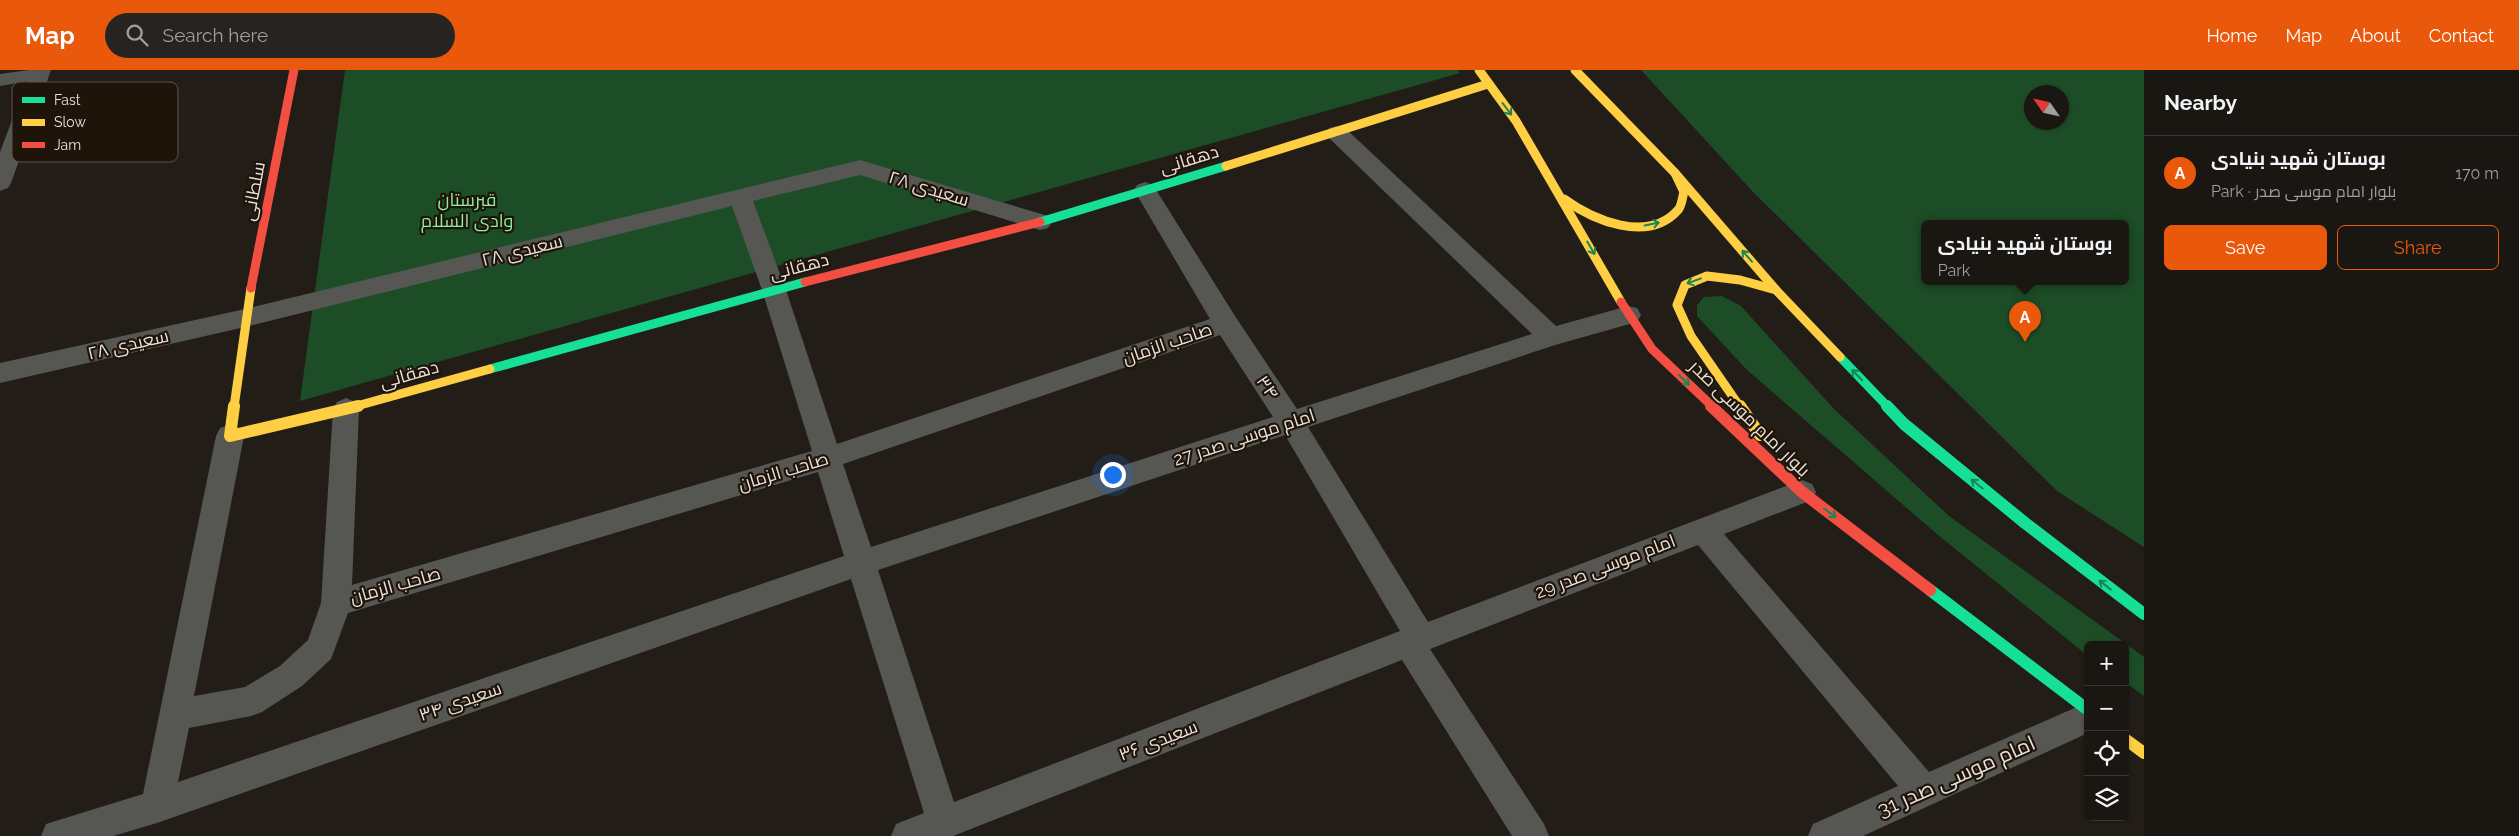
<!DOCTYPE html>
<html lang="en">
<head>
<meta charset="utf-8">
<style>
  body { margin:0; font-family:Raleway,Cairo,sans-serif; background:#272320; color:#f1f3f6 }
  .controls { position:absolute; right:15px; bottom:15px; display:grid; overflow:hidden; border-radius:8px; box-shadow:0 1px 4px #0004 }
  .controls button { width:45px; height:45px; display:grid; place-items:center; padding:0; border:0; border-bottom:1px solid #383532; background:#1a1612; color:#f1f3f6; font:25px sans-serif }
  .compass { position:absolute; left:2024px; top:15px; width:45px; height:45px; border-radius:50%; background:#1a1612; box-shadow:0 1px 4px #0004; rotate:304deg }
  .you { position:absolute; left:1112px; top:404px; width:18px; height:18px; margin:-12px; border:4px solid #fff; border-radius:50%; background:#1a73e8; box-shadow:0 0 0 8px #1a73e833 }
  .badge { display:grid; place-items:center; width:32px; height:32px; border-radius:50%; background:#ea580c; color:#fff; font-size:16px; font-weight:700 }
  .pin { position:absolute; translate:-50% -41px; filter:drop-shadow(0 1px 2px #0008) }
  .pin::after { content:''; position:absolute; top:26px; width:18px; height:15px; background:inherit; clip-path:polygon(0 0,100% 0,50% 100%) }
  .popup { position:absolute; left:1921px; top:150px; width:208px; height:65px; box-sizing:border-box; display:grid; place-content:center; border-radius:8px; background:#1a1612; filter:drop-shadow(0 1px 4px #0005); font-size:16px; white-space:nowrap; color:#9f9f9f }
  .popup b { font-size:19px; color:#f1f3f6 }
  .popup::after { content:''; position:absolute; left:50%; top:100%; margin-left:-10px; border:10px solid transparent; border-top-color:#1a1612 }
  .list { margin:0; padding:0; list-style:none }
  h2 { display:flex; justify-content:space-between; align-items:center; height:65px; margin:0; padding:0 20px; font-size:21px }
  h2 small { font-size:16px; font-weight:400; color:#9f9f9f }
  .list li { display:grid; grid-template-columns:32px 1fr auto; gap:15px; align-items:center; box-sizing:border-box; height:75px; padding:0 20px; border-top:1px solid #383532 }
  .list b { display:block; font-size:19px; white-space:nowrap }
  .list p { margin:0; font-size:16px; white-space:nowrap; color:#9f9f9f }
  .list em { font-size:16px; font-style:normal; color:#9f9f9f }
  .actions { display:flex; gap:10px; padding:15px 20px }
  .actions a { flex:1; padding:11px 0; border:1px solid #ea580c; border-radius:8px; text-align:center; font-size:18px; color:#ea580c }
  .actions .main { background:#ea580c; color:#fff }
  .icon { flex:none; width:28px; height:28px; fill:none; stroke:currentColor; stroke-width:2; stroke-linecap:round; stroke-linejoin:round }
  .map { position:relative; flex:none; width:2144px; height:766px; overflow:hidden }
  header { display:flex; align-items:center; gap:30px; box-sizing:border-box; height:70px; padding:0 25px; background:#ea580c; color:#fff }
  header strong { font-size:24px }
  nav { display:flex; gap:28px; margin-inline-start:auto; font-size:18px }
  .search { width:350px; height:45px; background:#272320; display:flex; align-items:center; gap:12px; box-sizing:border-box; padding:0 18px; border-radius:28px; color:#9f9f9f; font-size:19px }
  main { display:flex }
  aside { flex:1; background:#1a1612 }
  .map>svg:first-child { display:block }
  .green { fill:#1c4d26; fill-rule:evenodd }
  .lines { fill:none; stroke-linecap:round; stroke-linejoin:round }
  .lane { fill:#565653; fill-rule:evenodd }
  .street { fill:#565653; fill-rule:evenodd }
  .fast-far1 { stroke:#16e098; stroke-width:9 }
  .fast { stroke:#16e098; stroke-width:12 }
  .slow-far1 { stroke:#ffcf43; stroke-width:9 }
  .slow { stroke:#ffcf43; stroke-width:12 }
  .jam-far1 { stroke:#f24e42; stroke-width:9 }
  .jam { stroke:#f24e42; stroke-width:12 }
  .oneway { stroke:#1a8458 }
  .labels { text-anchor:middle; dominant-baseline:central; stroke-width:4.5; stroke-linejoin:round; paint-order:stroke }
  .street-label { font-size:18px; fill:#e9e1da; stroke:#1f140a }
  .park-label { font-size:18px; fill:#89f29b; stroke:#1f140a }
  .near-street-label { font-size:21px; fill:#e9e1da; stroke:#1f140a }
  .key { fill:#1f140a; stroke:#5c5248; stroke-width:1 }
  .key-label { font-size:14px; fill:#e9e1da }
</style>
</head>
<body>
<header>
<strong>Map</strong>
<div class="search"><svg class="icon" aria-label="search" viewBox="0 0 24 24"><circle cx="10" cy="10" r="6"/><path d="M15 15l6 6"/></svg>Search here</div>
<nav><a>Home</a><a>Map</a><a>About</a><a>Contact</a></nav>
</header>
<main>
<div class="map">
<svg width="2144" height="766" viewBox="0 0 2144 766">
  <rect width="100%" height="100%" fill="#231d18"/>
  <g class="green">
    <polygon points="345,0 1457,0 1460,3 300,331"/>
    <path d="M1641,0H2144V477L2057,421L1754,123ZM2062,22V52H2032V22ZM2125,153V211H1925V153Z"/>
    <polygon points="1722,226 1741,236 1834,339 1949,446 2144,587 2144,626 2125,612 2125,575 2088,575 2088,586 1938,465 1747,300 1697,246 1697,235 1704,227"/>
  </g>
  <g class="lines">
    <polygon class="lane" points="29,0 45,0 48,4 45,8 0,16 0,4"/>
    <g class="street">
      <polygon points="31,0 51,0 11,113 8,118 0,121 0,82"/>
      <path d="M1337,56L1345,58L1556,256L1628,236L1637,238L1641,245L1637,252L1555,275L1308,357L1428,552L1802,410L1812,414L1816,422L1812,430L1724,464L1929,702L2088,632V663L1863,766H1808L1813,754L1898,716L1698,475L1430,579L1544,754L1549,766H1512L1402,590L953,766H891L896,754L924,743L851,509L157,753L113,766H41L46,754L143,724L216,366L220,358L230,355L240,358L244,366L194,626L245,617L280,596L308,570L321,533L333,339L337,332L346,328L355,332L359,339L352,515L812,381L762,220L732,136L245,257L0,313V293L245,239L860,90L1048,146L1052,152L1048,158L1040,160L860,105L753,131L786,220L837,374L1210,249L1134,120L1137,115L1145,112L1153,115L1235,246L1297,339L1532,264L1329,68L1326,63L1329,58ZM1220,265L1273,347L871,477L843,394ZM1285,365L1400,561L954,732L878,500ZM818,402L844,486L178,712L189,658L251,646L262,642L302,616L331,589L348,543Z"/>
    </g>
    <g class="fast-far1">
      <polyline points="1040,152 1226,96"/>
      <polyline points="1840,287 1888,337"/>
      <polyline points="490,299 805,212"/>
    </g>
    <g class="fast">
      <polyline points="1887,336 1904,354 2025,453 2144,544"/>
      <polyline points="1930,520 2088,640"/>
    </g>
    <g class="slow-far1">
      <polyline points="1479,0 1516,51 1621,232"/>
      <polyline points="1575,0 1675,103 1776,220 1840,287"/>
      <polyline points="1226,96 1488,14"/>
      <path d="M1564,129C1593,150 1648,174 1678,140C1682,136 1682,128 1684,122L1675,103"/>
      <polyline points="234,337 251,218"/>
      <polyline points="353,337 490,299"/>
      <polyline points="1740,337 1691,266 1677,235 1685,215 1707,206 1740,210 1776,220"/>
    </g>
    <g class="slow">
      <polyline points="234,336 230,366 358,336"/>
      <polyline points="1740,336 1760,365"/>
      <polyline points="2125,669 2144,683"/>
    </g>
    <g class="jam-far1">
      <polyline points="805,212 1040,152"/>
      <polyline points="251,218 294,0"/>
      <polyline points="1621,232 1652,279 1713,337"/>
    </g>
    <polyline class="jam" points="1711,336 1802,422 1930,520"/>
  </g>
  <defs><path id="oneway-shaft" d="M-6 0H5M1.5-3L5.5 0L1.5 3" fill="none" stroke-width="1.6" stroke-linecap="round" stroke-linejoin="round" transform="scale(1.25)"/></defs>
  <g class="oneway">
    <use href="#oneway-shaft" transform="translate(1507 39) rotate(53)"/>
    <use href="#oneway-shaft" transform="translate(1652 154) rotate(-11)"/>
    <use href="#oneway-shaft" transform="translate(1591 178) rotate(60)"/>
    <use href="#oneway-shaft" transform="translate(1747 186) rotate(-131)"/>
    <use href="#oneway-shaft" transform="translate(1694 211) rotate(160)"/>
    <use href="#oneway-shaft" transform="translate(1857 305) rotate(-134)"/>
    <use href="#oneway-shaft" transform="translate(1684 310) rotate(44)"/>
    <use href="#oneway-shaft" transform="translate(1977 414) rotate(-141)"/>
    <use href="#oneway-shaft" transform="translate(1830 443) rotate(37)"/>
    <use href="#oneway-shaft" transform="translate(2105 515) rotate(-142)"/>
  </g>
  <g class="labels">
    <g class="street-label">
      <text transform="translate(1189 89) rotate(-17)">دهقانی</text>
      <text transform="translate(929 118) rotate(17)">سعیدی ۲۸</text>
      <text transform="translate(253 121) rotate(-79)">سلطانی</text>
      <text transform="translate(522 180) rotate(-14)">سعیدی ۲۸</text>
      <text transform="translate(799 196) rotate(-15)">دهقانی</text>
      <text transform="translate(1167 273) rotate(-19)">صاحب الزمان</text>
      <text transform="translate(128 274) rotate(-13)">سعیدی ۲۸</text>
      <text transform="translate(409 304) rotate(-16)">دهقانی</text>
      <text transform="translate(1268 317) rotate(56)">۳۴</text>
      <text transform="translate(1750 348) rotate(44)">بلوار امام موسی صدر</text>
      <text transform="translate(1244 367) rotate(-18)">امام موسی صدر 27</text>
      <text transform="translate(783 401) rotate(-17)">صاحب الزمان</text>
      <text transform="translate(1605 496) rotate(-21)">امام موسی صدر 29</text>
      <text transform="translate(395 515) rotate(-16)">صاحب الزمان</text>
      <text transform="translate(460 631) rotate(-19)">سعیدی ۳۴</text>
      <text transform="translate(1158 670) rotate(-21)">سعیدی ۳۶</text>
    </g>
    <g class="park-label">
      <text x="467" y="129">قبرستان<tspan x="467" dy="21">وادی السلام</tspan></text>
    </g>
    <g class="near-street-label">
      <text transform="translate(1956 706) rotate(-24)">امام موسی صدر 31</text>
    </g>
  </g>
  <rect x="12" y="12" width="166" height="80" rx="8" class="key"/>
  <rect x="22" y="27" width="23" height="6" fill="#16e098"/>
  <rect x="22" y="49" width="23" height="7" fill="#ffcf43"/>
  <rect x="22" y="72" width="23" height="6" fill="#f24e42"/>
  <g class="key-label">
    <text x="54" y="35">Fast</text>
    <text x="54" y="57">Slow</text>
    <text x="54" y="80">Jam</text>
  </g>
</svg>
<div class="controls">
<button>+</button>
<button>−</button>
<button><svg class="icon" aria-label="locate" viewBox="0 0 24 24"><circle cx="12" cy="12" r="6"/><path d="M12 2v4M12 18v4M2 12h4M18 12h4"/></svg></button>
<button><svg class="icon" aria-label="layers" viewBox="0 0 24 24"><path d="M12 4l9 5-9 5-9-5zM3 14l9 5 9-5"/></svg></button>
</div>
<svg class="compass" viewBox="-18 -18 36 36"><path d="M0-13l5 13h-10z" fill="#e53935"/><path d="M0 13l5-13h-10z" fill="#9f9f9f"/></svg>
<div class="you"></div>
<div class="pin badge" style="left:2025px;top:272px">A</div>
<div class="popup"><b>بوستان شهید بنیادی</b>Park</div>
</div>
<aside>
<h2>Nearby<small></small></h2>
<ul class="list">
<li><span class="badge">A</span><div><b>بوستان شهید بنیادی</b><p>Park · بلوار امام موسی صدر</p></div><em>170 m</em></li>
</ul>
<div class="actions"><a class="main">Save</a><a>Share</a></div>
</aside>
</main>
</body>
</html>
